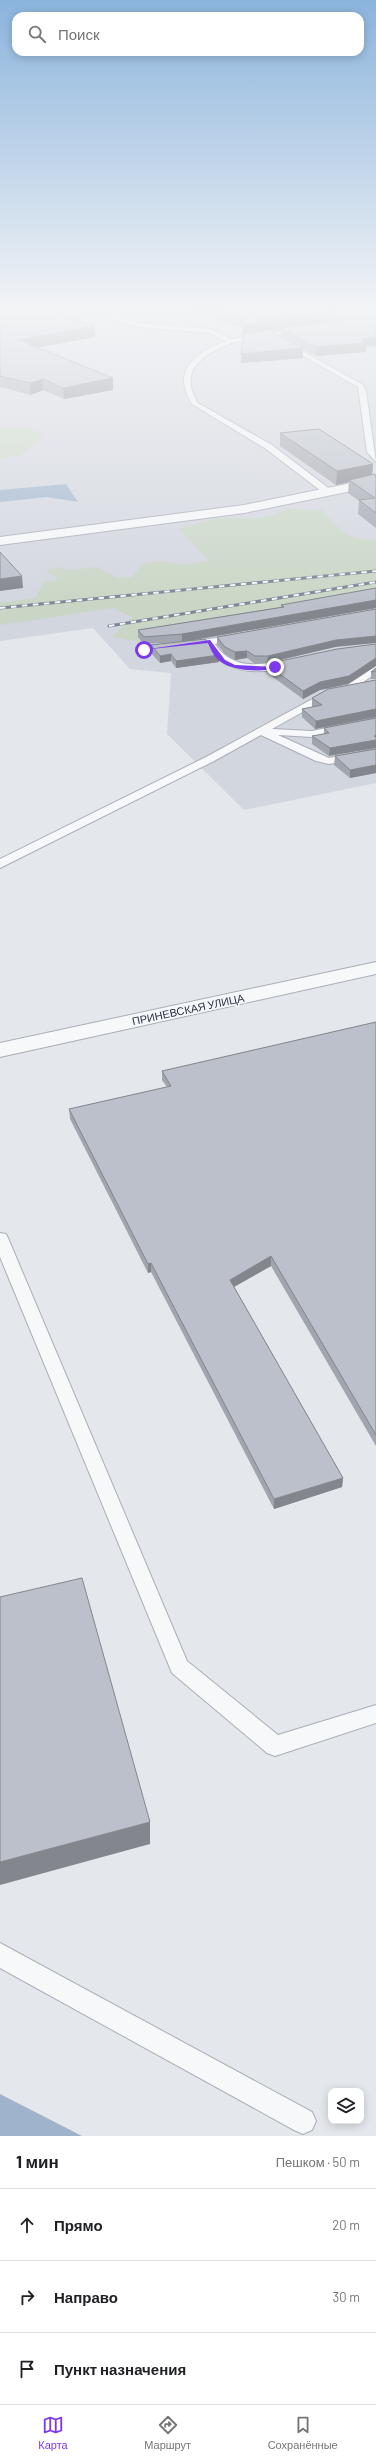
<!DOCTYPE html>
<html lang="ru">
<head>
<meta charset="utf-8">
<style>
  body { margin:0; font-family:Barlow,sans-serif; background:#f6f6f6; color:#202124 }
  .controls { position:absolute; right:12px; bottom:12px; display:grid; overflow:hidden; border-radius:8px; box-shadow:0 2px 10px #0003 }
  .controls button { width:36px; height:36px; display:grid; place-items:center; padding:0; border:0; border-bottom:1px solid #e0e0e0; background:#fff; color:#202124; font:20px sans-serif }
  .stop { position:absolute; width:12px; height:12px; margin:-9px; border:3px solid #7c3aed; border-radius:50%; background:#fff }
  .stop.end { background:#7c3aed; border-color:#fff; box-shadow:0 1px 4px #0008 }
  .list { margin:0; padding:0; list-style:none }
  h2 { display:flex; justify-content:space-between; align-items:center; height:52px; margin:0; padding:0 16px; font-size:17px }
  h2 small { font-size:13px; font-weight:400; color:#757577 }
  .list li { display:grid; grid-template-columns:26px 1fr auto; gap:12px; align-items:center; box-sizing:border-box; height:72px; padding:0 16px; border-top:1px solid #e0e0e0 }
  .list b { display:block; font-size:15px; white-space:nowrap }
  .list em { font-size:13px; font-style:normal; color:#757577 }
  .icon { flex:none; width:22px; height:22px; fill:none; stroke:currentColor; stroke-width:2; stroke-linecap:round; stroke-linejoin:round }
  .map { position:relative; flex:none; width:376px; height:2136px; overflow:hidden }
  .search { position:absolute; background:#fff; box-shadow:0 2px 10px #0003; left:12px; right:12px; top:12px; height:44px; display:flex; align-items:center; gap:10px; box-sizing:border-box; padding:0 14px; border-radius:12px; color:#757577; font-size:15px }
  .sheet { height:268px; background:#fff }
  nav { display:flex; justify-content:space-around; align-items:center; box-sizing:border-box; height:56px; border-top:1px solid #e0e0e0; background:#fff; font-size:11px; color:#757577 }
  nav a { display:grid; justify-items:center; gap:2px }
  nav .on { color:#7c3aed }
  .map>svg:first-child { display:block }
  .built { fill:#d2d6de }
  .green { fill:#c9d6c5 }
  .water { fill:#9fb4cc }
  .lines { fill:none; stroke-linecap:round; stroke-linejoin:round }
  .lane-casing { stroke:#a9aeb7; stroke-width:2 }
  .street-casing { stroke:#a9aeb7; stroke-width:2 }
  .lane { fill:#f7f8fa; fill-rule:evenodd }
  .street { fill:#f7f8fa; fill-rule:evenodd }
  .rail-casing { stroke:#7d8696; stroke-width:3 }
  .rail { stroke:#f4f6f9; stroke-width:2; stroke-dasharray:5.5; stroke-linecap:butt }
  .wall { fill:#a1a5ae; fill-rule:evenodd }
  .shaded-wall { fill:#83868d }
  .building { fill:#bbc0ca; stroke:#83868d }
  .route { fill:#7c3aed }
  .labels { text-anchor:middle; dominant-baseline:central; stroke-width:3.5; stroke-linejoin:round; paint-order:stroke }
  .street-label { font-size:11px; fill:#2b3445; stroke:#f4f6f9 }
</style>
</head>
<body>
<div class="map">
<svg width="376" height="2136" viewBox="0 0 376 2136">
  <rect width="100%" height="100%" fill="#e4e7ec"/>
  <polygon class="built" points="0,308 376,308 376,783 244,810 167,734 171,673 130,669 93,628 0,641"/>
  <g class="green">
    <polygon points="0,428 30,428 45,435 21,455 0,459"/>
    <path d="M287,509L322,510C337,528 351,543 376,539V600L149,643L112,637L132,617L113,608L0,625V603L36,598L43,582L59,580L46,570L58,567L69,570L97,567L117,578L133,577L142,564L162,561L181,565L209,561L179,529L217,518L245,519L270,516Z"/>
  </g>
  <g class="water">
    <polygon points="66,484 78,502 47,497 0,502 0,490"/>
    <polygon points="0,2094 82,2136 0,2136"/>
  </g>
  <g class="lines">
    <g class="lane-casing">
      <g id="lane">
        <polygon points="44,308 54,308 0,319 0,315"/>
        <path d="M71,308H79L140,323L210,329L232,339L300,329L298,332L232,343C204,354 177,369 198,403L272,445L331,490V494H325L266,449L192,404C171,370 195,353 226,341L209,333L140,327Z"/>
        <polygon points="284,343 288,343 363,385 366,391 376,462 367,452 358,387 284,345"/>
        <path d="M235,635L238,636V640L215,644C240,681 281,654 290,664C286,668 278,669 272,670C246,674 222,669 206,645L190,648L185,645L190,642Z"/>
        <polygon points="169,644 174,647 172,649 144,652 139,649 144,646"/>
        <polygon points="376,666 376,673 352,690 346,690 346,686"/>
        <polygon points="329,690 334,693 333,695 272,729 312,731 376,718 376,724 312,737 278,735 329,758 376,749 376,755 329,764 316,761 261,735 214,761 0,868 0,859 206,757"/>
        <polygon points="0,1233 6,1234 8,1238 187,1661 278,1735 376,1705 376,1723 275,1756 267,1753 172,1673 0,1257"/>
        <polygon points="0,1943 312,2112 316,2121 312,2130 303,2134 294,2130 0,1968"/>
      </g>
    </g>
    <g class="street-casing">
      <g id="street">
        <polygon points="376,478 376,486 244,513 0,545 0,537 244,505"/>
        <polygon points="376,962 376,974 0,1057 0,1043"/>
      </g>
    </g>
    <use href="#lane" class="lane"/>
    <use href="#street" class="street"/>
    <g class="rail-casing">
      <g id="rail">
        <polyline points="0,608 376,571"/>
        <polyline points="109,626 376,582"/>
      </g>
    </g>
    <use href="#rail" class="rail"/>
  </g>
  <g class="wall">
    <polygon points="0,308 95,326 95,337 37,347 113,390 64,399 43,390 31,395 0,387"/>
    <path d="M184,308H327L337,311V320L366,347V352L315,356L303,349V358L241,363L243,328ZM281,330V336L272,331Z"/>
    <polygon points="280,433 373,464 372,475 376,478 376,528 358,514 359,501 348,493 349,482 336,485 280,446"/>
    <polygon points="376,588 376,608 182,642 144,644 138,637 138,630 281,607 281,605"/>
    <polygon points="217,637 335,647 267,663 255,664 247,658 235,660 225,654 217,644"/>
    <polygon points="151,645 219,662 176,668 171,661 160,663 151,653"/>
    <polygon points="266,664 348,684 320,690 303,699 266,672"/>
    <polygon points="376,668 376,679 371,679 371,672"/>
    <polygon points="376,680 376,717 315,729 302,717 302,709 313,707 312,706 312,698"/>
    <polygon points="376,718 329,756 312,744 312,736 324,734 324,728"/>
    <polygon points="376,749 376,773 350,778 334,765 335,756"/>
    <polygon points="376,1022 376,1446 271,1266 234,1287 343,1478 342,1487 274,1509 151,1272 148,1273 70,1119 69,1109 167,1087 162,1080 162,1071"/>
  </g>
  <g class="shaded-wall">
    <polygon points="0,308 24,308 0,313"/>
    <polygon points="337,311 336,322 281,328 281,330 243,336 243,325"/>
    <polygon points="95,326 95,337 19,351 19,340"/>
    <polygon points="376,337 376,346 366,347 366,352 315,356 316,347"/>
    <polygon points="303,348 303,358 241,363 241,354"/>
    <polygon points="113,378 113,390 64,399 63,388"/>
    <polygon points="43,379 43,390 31,395 30,383"/>
    <polygon points="373,464 372,477 349,480 349,482 336,485 337,471"/>
    <polygon points="22,576 23,588 0,591 0,579"/>
    <polygon points="376,600 376,608 182,642 182,634"/>
    <polygon points="376,636 376,643 335,647 267,663 268,656 336,640"/>
    <polygon points="247,651 247,658 235,660 235,652"/>
    <polygon points="171,654 171,661 160,663 160,656"/>
    <polygon points="219,655 219,662 176,668 176,661"/>
    <polygon points="376,658 376,666 348,684 320,690 303,699 303,691 320,682"/>
    <polygon points="376,709 376,717 315,729 316,721"/>
    <polygon points="376,735 376,748 329,756 330,748"/>
    <polygon points="376,765 376,773 350,778 350,770"/>
    <polygon points="271,1256 271,1266 230,1289 230,1280"/>
    <polygon points="151,1263 151,1272 148,1273 148,1264"/>
    <polygon points="343,1478 342,1487 274,1509 274,1499"/>
    <polygon points="150,1822 150,1844 0,1885 0,1862"/>
  </g>
  <g class="building">
    <polygon points="10,308 46,308 95,326 19,340 113,378 63,388 43,379 30,383 0,376 0,309"/>
    <polygon points="216,308 327,308 337,311 243,325 244,317"/>
    <polygon points="376,313 376,337 361,339 366,343 316,347 281,328 353,318"/>
    <polygon points="269,330 303,348 241,354 243,334"/>
    <polygon points="319,429 373,464 337,471 280,433"/>
    <polygon points="375,474 376,478 376,513 359,500 375,498 349,480"/>
    <polygon points="0,552 22,576 0,579"/>
    <polygon points="376,588 376,600 182,634 144,637 138,630 284,607 281,605"/>
    <polygon points="376,609 376,636 336,640 268,656 255,656 247,651 235,652 225,647 217,637"/>
    <polygon points="205,639 219,655 176,661 171,654 160,656 151,645"/>
    <polygon points="376,644 376,658 349,676 320,682 303,691 266,664 337,649"/>
    <polygon points="376,668 376,671 371,672"/>
    <polygon points="376,680 376,709 316,721 302,709 322,705 312,698 328,689"/>
    <polygon points="376,718 376,735 374,736 376,737 376,740 330,748 312,736 329,733 324,728"/>
    <polygon points="376,749 376,765 350,770 335,756"/>
    <polygon points="376,1022 376,1435 271,1256 230,1280 343,1478 274,1499 151,1263 148,1264 69,1109 171,1086 162,1071"/>
    <polygon points="82,1578 150,1822 0,1862 0,1597"/>
  </g>
  <linearGradient id="sky" x2="0" y2="1"><stop stop-color="#8bb4dd"/><stop offset="0.51" stop-color="#f3f4f6"/><stop offset="1" stop-color="#f3f4f6" stop-opacity="0"/></linearGradient>
  <rect width="376" height="607" fill="url(#sky)"/>
  <path class="route" d="M210,640L225,660L235,665L277,667C264,673 233,671 221,662C214,657 211,650 208,643L142,650Z"/>
  <g class="labels">
    <g class="street-label">
      <text transform="translate(188 1009) rotate(-12)">ПРИНЕВСКАЯ УЛИЦА</text>
    </g>
  </g>
</svg>
<div class="controls">
<button><svg class="icon" aria-label="layers" viewBox="0 0 24 24"><path d="M12 4l9 5-9 5-9-5zM3 14l9 5 9-5"/></svg></button>
</div>
<div class="stop" style="left:144px;top:650px"></div>
<div class="stop end" style="left:275px;top:667px"></div>
<div class="search"><svg class="icon" aria-label="search" viewBox="0 0 24 24"><circle cx="10" cy="10" r="6"/><path d="M15 15l6 6"/></svg>Поиск</div>
</div>
<section class="sheet">
<h2>1 мин<small>Пешком · 50 m</small></h2>
<ul class="list">
<li><svg class="icon" aria-label="ahead" viewBox="0 0 24 24"><path d="M12 20V5M6 11l6-6 6 6"/></svg><div><b>Прямо</b></div><em>20 m</em></li>
<li><svg class="icon" aria-label="right" viewBox="0 0 24 24"><path d="M7 20v-9h11M14 6l5 5-5 5"/></svg><div><b>Направо</b></div><em>30 m</em></li>
<li><svg class="icon" aria-label="arrive" viewBox="0 0 24 24"><path d="M6 21V4h12l-3 4 3 4H6"/></svg><div><b>Пункт назначения</b></div></li>
</ul>
</section>
<nav>
<a class="on"><svg class="icon" aria-label="map" viewBox="0 0 24 24"><path d="M3 6l6-2 6 2 6-2v14l-6 2-6-2-6 2zM9 4v14M15 6v14"/></svg>Карта</a>
<a><svg class="icon" aria-label="directions" viewBox="0 0 24 24"><path d="M12 3l9 9-9 9-9-9zM9 14v-3h6M13 9l2 2-2 2"/></svg>Маршрут</a>
<a><svg class="icon" aria-label="saved" viewBox="0 0 24 24"><path d="M7 4h10v16l-5-4-5 4z"/></svg>Сохранённые</a>
</nav>
</body>
</html>
